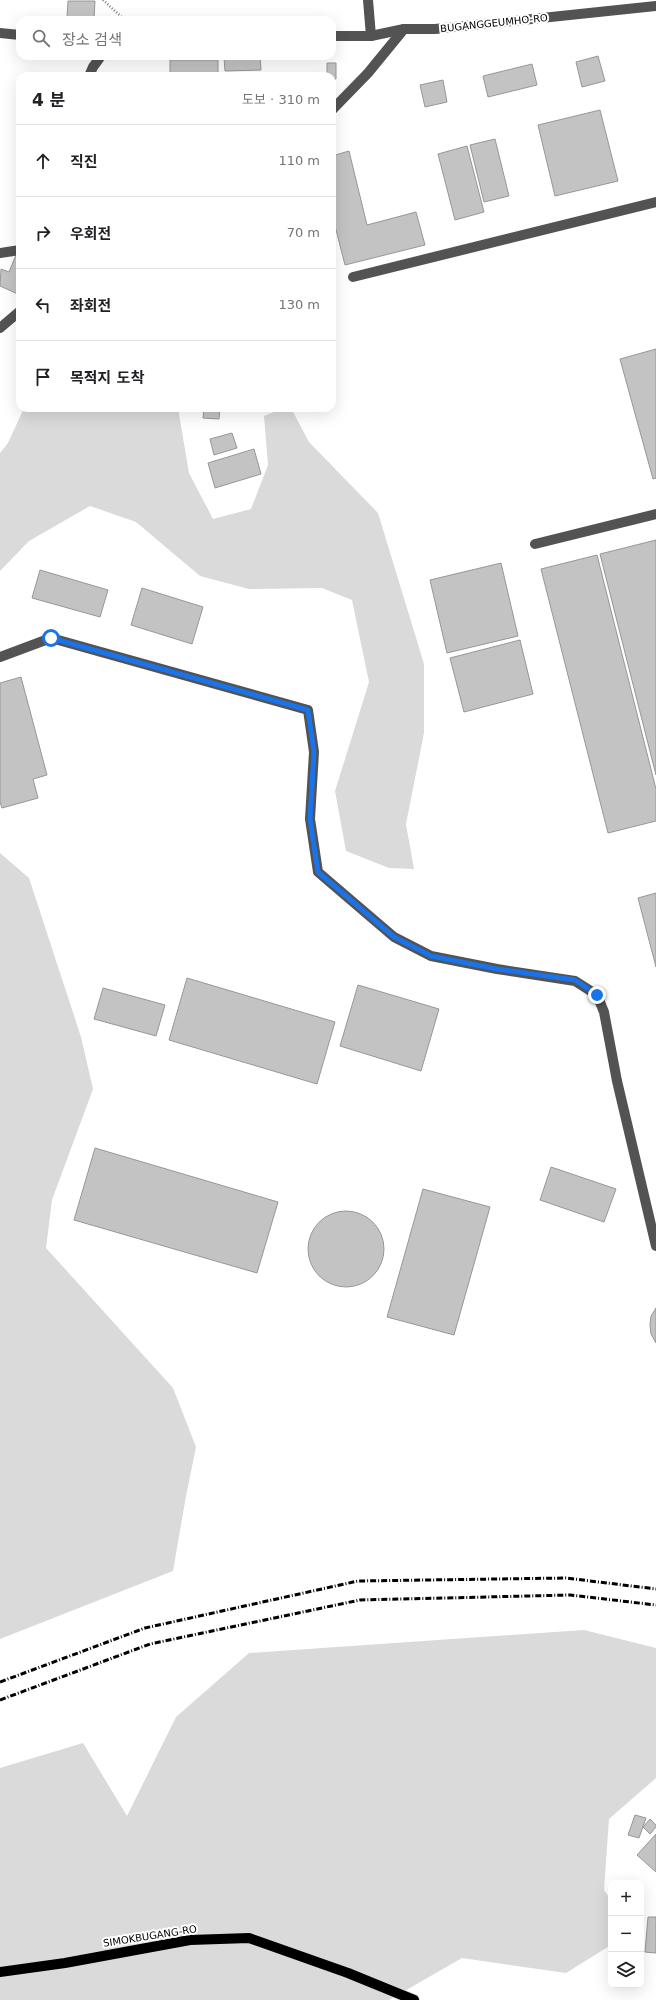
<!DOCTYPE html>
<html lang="ko">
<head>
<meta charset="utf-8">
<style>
  body { margin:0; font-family:"DejaVu Sans","Noto Sans KR",sans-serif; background:#f6f6f6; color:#202124 }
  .controls { position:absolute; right:12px; bottom:12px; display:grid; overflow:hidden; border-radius:8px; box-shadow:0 4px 16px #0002 }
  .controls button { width:36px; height:36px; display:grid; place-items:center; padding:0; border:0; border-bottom:1px solid #e0e0e0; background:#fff; color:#202124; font:20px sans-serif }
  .stop { position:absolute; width:12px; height:12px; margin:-9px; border:3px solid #1a73e8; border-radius:50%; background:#fff }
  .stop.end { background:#1a73e8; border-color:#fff; box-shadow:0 1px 4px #0008 }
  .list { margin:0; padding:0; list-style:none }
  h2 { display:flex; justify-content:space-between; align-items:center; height:52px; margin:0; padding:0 16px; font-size:17px }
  h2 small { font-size:13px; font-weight:400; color:#757577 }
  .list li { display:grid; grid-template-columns:26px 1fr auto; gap:12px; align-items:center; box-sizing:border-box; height:72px; padding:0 16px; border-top:1px solid #e0e0e0 }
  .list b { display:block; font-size:15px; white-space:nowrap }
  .list em { font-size:13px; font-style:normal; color:#757577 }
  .icon { flex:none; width:22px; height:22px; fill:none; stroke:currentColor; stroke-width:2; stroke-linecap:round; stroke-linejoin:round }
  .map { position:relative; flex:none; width:656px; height:2000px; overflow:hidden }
  .search { position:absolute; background:#fff; box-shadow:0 4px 16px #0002; left:16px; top:16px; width:320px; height:44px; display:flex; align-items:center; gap:10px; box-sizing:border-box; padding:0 14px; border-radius:12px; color:#757577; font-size:15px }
  .panel { position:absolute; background:#fff; box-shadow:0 4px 16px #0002; left:16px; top:72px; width:320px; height:340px; border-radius:12px }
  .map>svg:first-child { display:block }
  .green { fill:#dadada }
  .building { fill:#c3c3c3; stroke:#979797 }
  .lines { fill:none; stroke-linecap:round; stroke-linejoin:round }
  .major-casing { stroke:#dbdbdb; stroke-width:12 }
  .path { stroke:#757575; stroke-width:2.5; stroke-dasharray:1 2; stroke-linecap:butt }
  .minor { stroke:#535353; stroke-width:10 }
  .major { stroke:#000; stroke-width:10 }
  .rail { stroke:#000; stroke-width:3; stroke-dasharray:6 2 1 2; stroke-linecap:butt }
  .route { stroke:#1a73e8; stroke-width:5 }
  .labels { text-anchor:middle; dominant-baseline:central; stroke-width:4; stroke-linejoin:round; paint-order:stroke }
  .street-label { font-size:10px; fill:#000; stroke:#fff }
</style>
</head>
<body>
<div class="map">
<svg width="656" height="2000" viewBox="0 0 656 2000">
  <rect width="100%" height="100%" fill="#fff"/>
  <g class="green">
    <polygon points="24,408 178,408 189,473 213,519 251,509 268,465 264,416 284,408 291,408 309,442 378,513 424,664 424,733 406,824 414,869 389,868 346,851 335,791 369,682 352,600 322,588 249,589 200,576 136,522 90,506 29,541 0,571 0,453 8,443"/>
    <polygon points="0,853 29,878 81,1037 93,1089 52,1200 46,1248 173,1388 196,1447 186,1496 173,1571 0,1639"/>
    <polygon points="584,1630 656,1648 656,1778 609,1819 604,1890 611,1900 611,1945 566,1973 462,1958 389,2000 0,2000 0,1768 83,1743 127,1816 176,1717 249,1653"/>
  </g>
  <g class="building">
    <polygon points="68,1 95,1 94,19 67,18"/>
    <polygon points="260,56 261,70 225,71 224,57"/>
    <polygon points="598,56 605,81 582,87 576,62"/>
    <rect x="170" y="60" width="48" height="16"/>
    <polygon points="327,63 336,63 336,79 332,79 332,76 327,76"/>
    <polygon points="532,64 537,85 488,97 483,76"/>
    <polygon points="443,80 447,102 425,107 420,85"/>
    <polygon points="600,110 618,181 555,196 538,125"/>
    <polygon points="495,139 509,196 484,202 470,145"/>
    <polygon points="467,146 484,212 455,220 438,154"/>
    <polygon points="349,151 367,225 416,212 425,245 345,265 332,214 332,156"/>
    <polygon points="16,255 20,257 20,295 0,286 1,269 9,272"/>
    <polygon points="656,349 656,478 653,479 620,359"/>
    <polygon points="204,408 220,408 219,419 203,418"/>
    <polygon points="232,433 237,448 214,455 210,439"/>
    <polygon points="254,449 261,474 215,488 208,463"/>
    <polygon points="656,540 656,775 600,554"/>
    <polygon points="597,555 656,789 656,821 608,833 541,569"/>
    <polygon points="501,563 518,636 447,653 430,580"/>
    <polygon points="40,570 108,590 100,617 32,598"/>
    <polygon points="142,588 203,607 192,644 131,625"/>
    <polygon points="520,640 533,694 464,712 450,658"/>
    <polygon points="21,677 47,775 33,779 38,798 2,808 0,802 0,683"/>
    <polygon points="656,893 656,967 638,898"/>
    <polygon points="187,978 335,1022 317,1084 169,1040"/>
    <polygon points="358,985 439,1009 421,1071 340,1046"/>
    <polygon points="103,988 165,1005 156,1036 94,1019"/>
    <polygon points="95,1148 278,1202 257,1273 74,1220"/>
    <polygon points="551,1167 616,1189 604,1222 540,1200"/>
    <polygon points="423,1189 490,1207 454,1335 387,1317"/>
    <circle cx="346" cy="1249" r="38"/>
    <polygon points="656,1308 656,1343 651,1334 650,1325 651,1316"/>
    <polygon points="635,1815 646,1818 639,1838 628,1835"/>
    <polygon points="650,1819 656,1825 656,1827 650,1834 643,1827"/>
    <polygon points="656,1834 656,1872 637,1855"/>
    <polygon points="648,1917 656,1917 656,1953 645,1952"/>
  </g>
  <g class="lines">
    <g class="major-casing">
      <polyline id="major" points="0,1972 65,1963 190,1940 249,1938 348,1973 414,2000"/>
    </g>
    <polyline class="path" points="103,0 125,20"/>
    <g class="minor">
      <polyline points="368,0 371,36"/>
      <polyline points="0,33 20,35"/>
      <polyline points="332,36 371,36 404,29 435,29 656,6"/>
      <polyline points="89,76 93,67 101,56"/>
      <polyline points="332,110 368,73 404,29"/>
      <polyline points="0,253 20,250"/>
      <polyline points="353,277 656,202"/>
      <polyline points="0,328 20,311"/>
      <polyline points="535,544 656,514"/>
      <polyline points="0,657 51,638 308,710 314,752 310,819 318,872 394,937 431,956 497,969 575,981 597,995 604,1012 617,1081 656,1246"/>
    </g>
    <use href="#major" class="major"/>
    <g class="rail">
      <polyline points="0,1682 145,1628 358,1581 566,1578 656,1589"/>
      <polyline points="0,1700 150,1644 360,1600 570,1595 656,1605"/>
    </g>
  </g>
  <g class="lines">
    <polyline class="route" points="51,638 308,710 314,752 310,819 318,872 394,937 431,956 497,969 575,980 597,995"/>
  </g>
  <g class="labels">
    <g class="street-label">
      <text transform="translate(494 23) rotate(-6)">BUGANGGEUMHO-RO</text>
      <text transform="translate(150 1936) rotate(-9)">SIMOKBUGANG-RO</text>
    </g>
  </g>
</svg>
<div class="controls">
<button>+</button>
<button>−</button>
<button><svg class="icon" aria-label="layers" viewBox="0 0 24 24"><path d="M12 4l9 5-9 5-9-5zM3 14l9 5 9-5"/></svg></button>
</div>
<div class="stop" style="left:51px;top:638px"></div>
<div class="stop end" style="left:597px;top:995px"></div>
<div class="search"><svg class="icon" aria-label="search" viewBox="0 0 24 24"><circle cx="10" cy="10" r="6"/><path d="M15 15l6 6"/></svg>장소 검색</div>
<section class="panel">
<h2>4 분<small>도보 · 310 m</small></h2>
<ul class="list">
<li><svg class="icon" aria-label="ahead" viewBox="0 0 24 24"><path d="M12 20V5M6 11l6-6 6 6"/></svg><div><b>직진</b></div><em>110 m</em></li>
<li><svg class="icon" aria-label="right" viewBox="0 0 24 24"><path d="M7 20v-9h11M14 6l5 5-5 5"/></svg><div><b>우회전</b></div><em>70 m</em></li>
<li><svg class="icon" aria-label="left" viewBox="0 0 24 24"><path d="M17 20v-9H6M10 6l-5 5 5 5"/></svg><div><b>좌회전</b></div><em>130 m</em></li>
<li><svg class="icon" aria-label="arrive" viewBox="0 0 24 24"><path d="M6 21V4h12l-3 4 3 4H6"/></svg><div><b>목적지 도착</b></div></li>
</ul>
</section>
</div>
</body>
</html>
